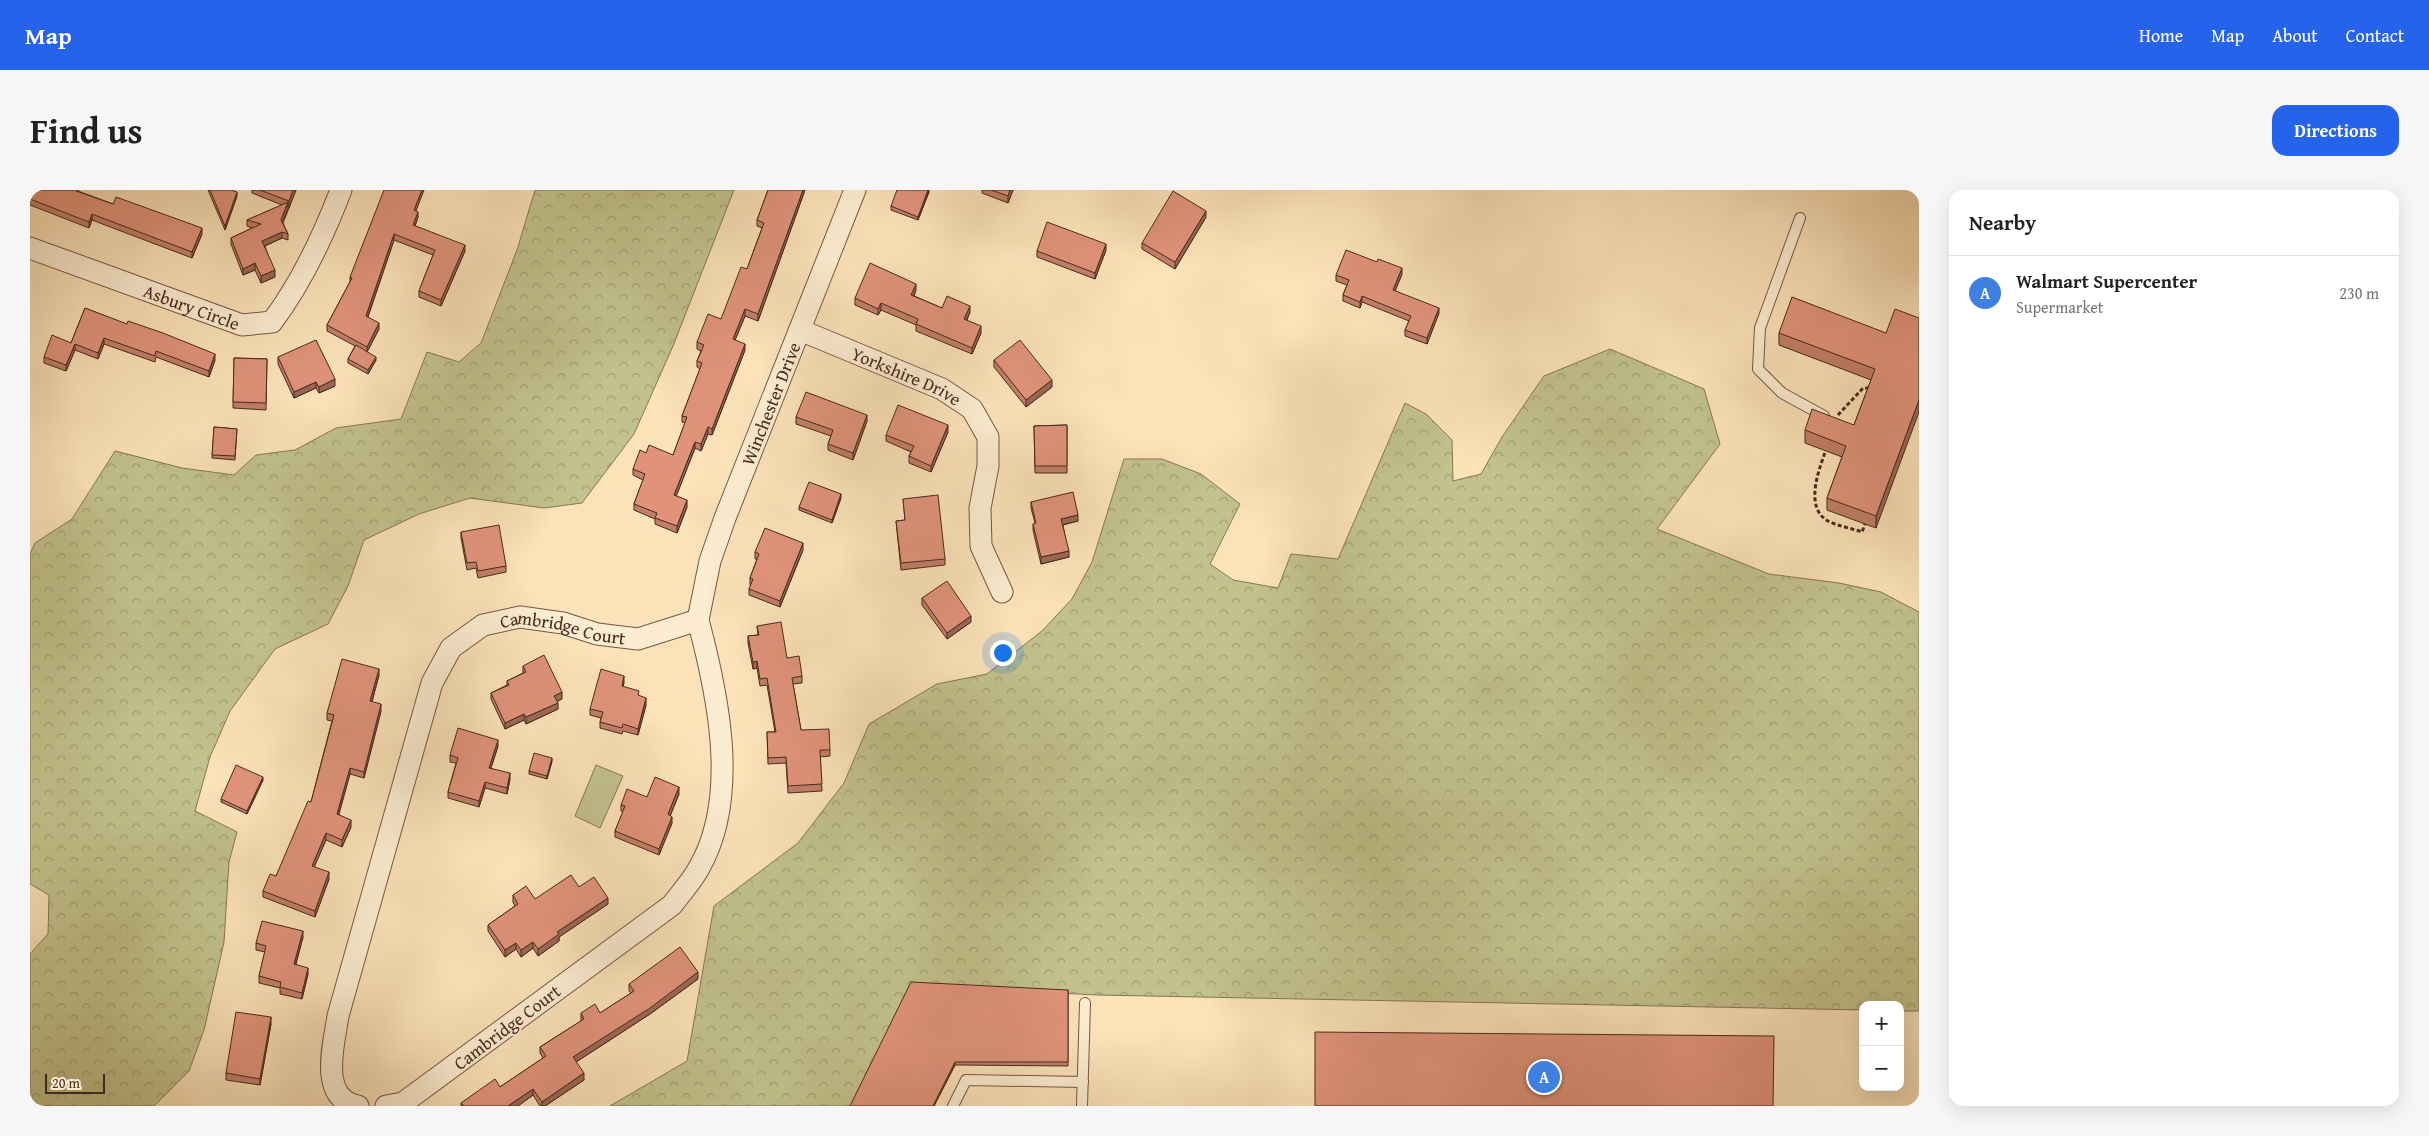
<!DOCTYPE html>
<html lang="en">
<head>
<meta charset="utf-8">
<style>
  body { margin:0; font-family:"Gentium Book Plus",serif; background:#f6f6f6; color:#222 }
  .controls { position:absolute; right:15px; bottom:15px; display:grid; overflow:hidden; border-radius:10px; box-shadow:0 5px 20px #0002 }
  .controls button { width:45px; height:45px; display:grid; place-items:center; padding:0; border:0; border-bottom:1px solid #e0e0e0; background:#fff; color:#222; font:25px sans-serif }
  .scale { position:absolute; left:15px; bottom:12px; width:60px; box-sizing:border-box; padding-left:5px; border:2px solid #48291c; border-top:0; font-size:14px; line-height:18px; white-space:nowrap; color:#48291c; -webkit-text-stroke:4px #fcecd1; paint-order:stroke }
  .you { position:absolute; left:972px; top:462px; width:18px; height:18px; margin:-12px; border:4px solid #fff; border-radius:50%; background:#1a73e8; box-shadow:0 0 0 8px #1a73e833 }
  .badge { display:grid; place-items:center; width:32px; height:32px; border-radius:50%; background:#2563eb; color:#fff; font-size:16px; font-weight:700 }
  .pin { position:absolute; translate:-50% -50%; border:2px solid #fff; box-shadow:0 1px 5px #0006 }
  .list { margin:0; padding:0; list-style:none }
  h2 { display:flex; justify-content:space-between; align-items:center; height:65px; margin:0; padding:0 20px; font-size:21px }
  h2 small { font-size:16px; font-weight:400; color:#767676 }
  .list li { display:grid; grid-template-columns:32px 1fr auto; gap:15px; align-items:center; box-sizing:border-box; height:75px; padding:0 20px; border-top:1px solid #e0e0e0 }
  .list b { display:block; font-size:19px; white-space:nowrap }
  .list p { margin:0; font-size:16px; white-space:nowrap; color:#767676 }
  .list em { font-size:16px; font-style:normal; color:#767676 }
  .map { position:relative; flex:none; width:1889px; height:916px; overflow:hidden; border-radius:15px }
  header { display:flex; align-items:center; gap:30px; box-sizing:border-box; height:70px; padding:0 25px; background:#2563eb; color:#fff }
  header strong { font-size:24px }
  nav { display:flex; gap:28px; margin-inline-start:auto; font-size:18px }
  .intro { display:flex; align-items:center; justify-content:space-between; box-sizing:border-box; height:120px; padding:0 30px }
  h1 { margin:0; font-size:35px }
  .button { padding:12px 22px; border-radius:15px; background:#2563eb; color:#fff; font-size:18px; font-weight:700 }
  main { display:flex; gap:30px; padding:0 30px }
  aside { flex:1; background:#fff; border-radius:15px; box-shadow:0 5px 20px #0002 }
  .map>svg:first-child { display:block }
  .green { fill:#c2c28c; stroke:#857654 }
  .forest { fill:url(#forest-crowns); stroke:#857654 }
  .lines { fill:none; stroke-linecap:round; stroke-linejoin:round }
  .lane-casing { stroke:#755743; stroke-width:12 }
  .street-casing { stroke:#755743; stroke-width:23 }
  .path { stroke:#48291c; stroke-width:3; stroke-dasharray:4 2.5; stroke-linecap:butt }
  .lane { stroke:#fcecd1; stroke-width:10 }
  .street { stroke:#fcecd1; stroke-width:21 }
  .wall { fill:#c17e69; stroke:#48291c }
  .shaded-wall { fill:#9d6755; stroke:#48291c }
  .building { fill:#e0937a; stroke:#48291c }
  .labels { text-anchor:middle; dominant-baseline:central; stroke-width:4; stroke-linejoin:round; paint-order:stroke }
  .street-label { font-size:18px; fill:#48291c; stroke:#fcecd1 }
</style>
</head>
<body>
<header>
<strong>Map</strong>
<nav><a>Home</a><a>Map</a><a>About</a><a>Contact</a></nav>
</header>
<div class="intro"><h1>Find us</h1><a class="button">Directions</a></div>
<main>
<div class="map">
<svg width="1889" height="916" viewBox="0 0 1889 916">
  <defs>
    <pattern id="forest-crowns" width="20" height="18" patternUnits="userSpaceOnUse" patternTransform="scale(1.25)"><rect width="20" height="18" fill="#c2c28c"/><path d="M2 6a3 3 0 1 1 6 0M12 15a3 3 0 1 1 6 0" fill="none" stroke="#a09e72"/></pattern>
  </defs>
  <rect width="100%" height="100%" fill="#fbe2b8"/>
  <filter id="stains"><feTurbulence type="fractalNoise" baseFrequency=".004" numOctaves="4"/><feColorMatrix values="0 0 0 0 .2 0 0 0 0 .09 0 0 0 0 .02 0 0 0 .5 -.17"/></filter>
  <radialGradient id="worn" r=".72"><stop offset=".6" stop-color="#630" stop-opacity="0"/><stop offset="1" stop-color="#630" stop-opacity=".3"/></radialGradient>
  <polygon class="green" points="566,575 593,586 570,638 545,626"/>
  <g class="forest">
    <polygon points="505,0 704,0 643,156 604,244 552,313 514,318 440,308 389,324 334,350 318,396 298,434 245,459 200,521 180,567 165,621 207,642 199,672 194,752 174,840 159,881 124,916 0,916 0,764 18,744 19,705 0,694 0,364 5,353 42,329 85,261 152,278 204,285 226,265 265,260 306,238 371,229 397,162 429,172 451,153 487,60"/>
    <polygon points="1580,159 1674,199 1690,254 1627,339 1739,384 1809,393 1851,402 1889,422 1889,821 1870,821 1870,815 1833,815 1833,820 1068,805 882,796 822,916 580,916 657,871 684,716 768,653 814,593 839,534 907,494 957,484 1012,441 1042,409 1062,372 1094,269 1132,269 1171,284 1210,314 1180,374 1203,390 1248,398 1261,364 1308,369 1375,213 1396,224 1422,250 1423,291 1451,284 1472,247 1514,186"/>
  </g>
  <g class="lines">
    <g class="lane-casing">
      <g id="lane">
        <polyline points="1770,28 1730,138 1728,179 1752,203 1794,226"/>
        <polyline points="923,916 936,890 1053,892"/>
        <polyline points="1052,916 1055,813"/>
      </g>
    </g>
    <g class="street-casing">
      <g id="street">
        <path id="s1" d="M0,58L212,135L242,132C272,92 293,47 311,0"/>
        <path id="s2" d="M770,140L912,199L942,219L958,247V276L950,318L951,356L972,402"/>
        <path id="s3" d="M668,430L680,371L695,328L825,0"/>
        <path id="s4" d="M328,916C288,908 304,854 308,826L402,493L421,458L453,435L490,427L533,433L567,444L608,449L668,430C688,505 710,607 669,678C662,691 651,703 642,715L373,913L356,916"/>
      </g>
    </g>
    <g class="path">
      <polyline points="1808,225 1833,198 1840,198"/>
      <path d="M1797,257C1790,277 1773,317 1798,331C1807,336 1821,338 1832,342L1835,334"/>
    </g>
    <use href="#lane" class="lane"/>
    <use href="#street" class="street"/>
  </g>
  <g class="wall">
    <polygon points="0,0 49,0 48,1 83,14 172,44 162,68 62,30 59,38 0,15"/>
    <polygon points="178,0 201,0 207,6 195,40"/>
    <polygon points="222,0 266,0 253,33 258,44 258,50 252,48 235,56 245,87 231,93 225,80 213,85 201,54 201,48 222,38 217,36 217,30 252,15 222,3"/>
    <polygon points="738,0 775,0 728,131 715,126 705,150 715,160 682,245 678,244 671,261 665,258 646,306 657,317 647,343 625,334 625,329 604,320 604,314 613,290 603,285 603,279 616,263 643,265 655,233 652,232 652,226 670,179 667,177 667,171 671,161 667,159 667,152 691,129 717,79 732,38 727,36 727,30"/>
    <polygon points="952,0 983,0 978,13 952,3"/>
    <polygon points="899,2 888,30 861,20 861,16"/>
    <polygon points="386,21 388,27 385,36 435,61 411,116 389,107 389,101 403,65 364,50 338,127 349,139 337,162 346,170 338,184 318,173 318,169 325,156 297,141 297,135 320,92 320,87"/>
    <polygon points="1176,27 1145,79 1112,59 1112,53"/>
    <polygon points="1076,60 1065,89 1007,67 1007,61"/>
    <polygon points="1372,84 1365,101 1409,123 1397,154 1375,146 1375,140 1379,131 1332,112 1330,118 1313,111 1313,105 1317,95 1306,91 1306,85"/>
    <polygon points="886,100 884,106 912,118 940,122 937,130 951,143 942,164 886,141 886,135 851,120 848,125 825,115 825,108"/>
    <polygon points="55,118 185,170 179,187 126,167 125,172 74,154 68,169 45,160 36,181 14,173 14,167 41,153"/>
    <polygon points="1749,143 1856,143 1846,338 1797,320 1797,308 1812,267 1775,253 1775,240 1824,235 1841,190 1749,155"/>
    <polygon points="248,167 305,196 289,203 286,198 264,208 248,174"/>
    <polygon points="204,168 237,169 236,220 203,218"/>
    <polygon points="964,170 1022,197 996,217 964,177"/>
    <polygon points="766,227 837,231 823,270 798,260 798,254 801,246 766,234"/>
    <polygon points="1037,235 1037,283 1005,283 1004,236"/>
    <polygon points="184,237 207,239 205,270 182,268"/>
    <polygon points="918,242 901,282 879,273 879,266 881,262 856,251 856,245"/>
    <polygon points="811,308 802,333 769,320 769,317"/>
    <polygon points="873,309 915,369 915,375 871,380 866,331 875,330"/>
    <polygon points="1001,312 1048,331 1033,335 1039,367 1011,374 1003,340 1003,334 1005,333 1001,318"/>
    <polygon points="431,342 476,376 476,382 448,388 446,378 437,380 431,348"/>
    <polygon points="773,360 750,417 719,405 719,399 721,395 720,395 720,388 727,369 725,369 725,362"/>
    <polygon points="892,408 941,432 917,449 892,415"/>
    <polygon points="727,436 772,486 772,493 763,494 771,540 800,560 800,566 790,567 792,601 758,603 756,573 738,574 737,542 745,542 737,495 730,496 727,478 723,479 718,453 718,446 728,445"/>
    <polygon points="493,476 532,509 527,511 528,519 496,534 494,530 475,539 461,509 461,503 477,495 477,491 493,483"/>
    <polygon points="349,485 342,512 351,521 334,588 320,584 309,624 321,637 312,657 296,650 284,677 299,689 285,727 233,707 233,701 246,686 281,612 302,531 297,530 297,523"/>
    <polygon points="594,492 593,497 609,506 616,515 608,545 593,541 592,544 570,538 570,532 571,528 560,525 560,519"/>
    <polygon points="468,556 461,578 480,589 477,604 455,598 449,617 418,608 418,602 426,573 420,572 420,565"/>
    <polygon points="522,571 517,589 499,584 499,581"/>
    <polygon points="233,590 217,624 191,612 191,609"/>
    <polygon points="649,604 640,626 642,633 629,665 585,647 585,641 593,622 591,621 591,615 617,607"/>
    <polygon points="549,697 578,714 529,747 529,751 508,766 503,758 491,767 486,759 475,767 458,741 458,735 485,716 483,712 483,705 505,709"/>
    <polygon points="273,747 266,774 278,784 272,809 250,804 250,798 229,793 229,786 235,762 226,760 226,753"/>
    <polygon points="668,789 620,824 546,872 554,890 515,916 510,916 503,905 488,916 431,916 431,913 470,897 513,868 510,863 510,857 551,831 551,823 570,823 601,803 599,801 599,794"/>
    <polygon points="1038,800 1038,876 925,875 904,916 820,916"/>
    <polygon points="241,834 230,895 196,890 196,883"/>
  </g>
  <g class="shaded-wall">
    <polygon points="263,0 266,0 259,18 259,11"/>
    <polygon points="392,0 394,0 384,26 384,20"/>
    <polygon points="773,0 775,0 728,131 728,124"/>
    <polygon points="899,0 899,2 888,30 888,27"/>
    <polygon points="980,0 983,0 978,13 978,6"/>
    <polygon points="207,2 207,6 195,40 195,36"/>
    <polygon points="258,12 258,19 251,36 251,30"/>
    <polygon points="1176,21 1176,27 1145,79 1145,72"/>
    <polygon points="388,22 388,27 383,41 383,35"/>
    <polygon points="62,24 62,30 59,38 59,32"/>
    <polygon points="172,38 172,44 162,68 162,62"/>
    <polygon points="252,42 252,48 232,57 232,51"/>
    <polygon points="364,44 364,50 336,132 336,126"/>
    <polygon points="1076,54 1076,60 1065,89 1065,83"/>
    <polygon points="435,55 435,61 411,116 411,110"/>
    <polygon points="225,73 225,80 213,85 213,79"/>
    <polygon points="1372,78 1372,84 1363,106 1363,100"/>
    <polygon points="245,80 245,87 231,93 231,86"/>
    <polygon points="886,94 886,100 881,112 881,105"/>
    <polygon points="1332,106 1332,112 1330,118 1330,112"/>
    <polygon points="851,113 851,120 848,125 848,119"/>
    <polygon points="940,116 940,122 934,136 934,129"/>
    <polygon points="1409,118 1409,123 1397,154 1397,148"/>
    <polygon points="715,119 715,126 703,155 703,149"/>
    <polygon points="349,133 349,139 337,162 337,157"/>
    <polygon points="951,136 951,143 942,164 942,158"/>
    <polygon points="74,148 74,154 68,169 68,163"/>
    <polygon points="45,154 45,160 36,181 36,175"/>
    <polygon points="715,154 715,160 682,245 682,239"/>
    <polygon points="185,164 185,170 179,187 179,181"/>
    <polygon points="346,167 346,170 338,184 338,180"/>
    <polygon points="305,189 305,196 289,203 289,197"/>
    <polygon points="1022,190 1022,197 996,217 996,210"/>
    <polygon points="286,192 286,198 264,208 264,202"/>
    <polygon points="1889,210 1889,222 1846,338 1846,326"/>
    <polygon points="837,225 837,231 823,270 823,263"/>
    <polygon points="918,235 918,242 901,282 901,276"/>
    <polygon points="678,237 678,244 671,261 671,254"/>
    <polygon points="665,252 665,258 644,312 644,305"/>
    <polygon points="811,304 811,308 802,333 802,330"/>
    <polygon points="657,310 657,317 647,343 647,336"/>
    <polygon points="1048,325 1048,331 1031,335 1031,329"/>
    <polygon points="773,353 773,360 750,417 750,411"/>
    <polygon points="1039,361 1039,367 1011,374 1011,367"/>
    <polygon points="941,426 941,432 917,449 917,443"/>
    <polygon points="727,471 727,478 723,479 723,472"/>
    <polygon points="349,479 349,485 340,518 340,511"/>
    <polygon points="594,486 594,492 592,503 592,496"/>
    <polygon points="532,502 532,509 524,513 524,506"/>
    <polygon points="616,508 616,515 608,545 608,539"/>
    <polygon points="528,513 528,519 496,534 496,527"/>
    <polygon points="351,514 351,521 334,588 334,582"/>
    <polygon points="494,524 494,530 475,539 475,533"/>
    <polygon points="468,550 468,556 459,584 459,578"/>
    <polygon points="522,568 522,571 517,589 517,586"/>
    <polygon points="320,578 320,584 307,630 307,624"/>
    <polygon points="480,583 480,589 477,604 477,598"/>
    <polygon points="233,587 233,590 217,624 217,621"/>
    <polygon points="455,592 455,598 449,617 449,611"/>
    <polygon points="649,597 649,604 638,631 638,624"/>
    <polygon points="642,627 642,633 629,665 629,659"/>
    <polygon points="321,630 321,637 312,657 312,650"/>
    <polygon points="296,643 296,650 282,682 282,676"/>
    <polygon points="299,682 299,689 285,727 285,721"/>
    <polygon points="578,708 578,714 529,747 529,751 508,766 508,759 527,742"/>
    <polygon points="273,741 273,747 264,780 264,774"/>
    <polygon points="503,752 503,758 491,767 491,760"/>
    <polygon points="486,753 486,759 475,767 475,760"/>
    <polygon points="278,778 278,784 272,809 272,803"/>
    <polygon points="668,782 668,789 620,824 543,874 543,867"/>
    <polygon points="241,827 241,834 230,895 230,889"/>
    <polygon points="925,872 925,875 904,916 903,916"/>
    <polygon points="554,883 554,890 515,916 512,916 512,912"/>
    <polygon points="503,899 503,905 488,916 478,916"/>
  </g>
  <g class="building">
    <polygon points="0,0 47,0 46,1 83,14 86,7 172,38 162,62 62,24 59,32 0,9"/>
    <polygon points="180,0 201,0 207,2 195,36"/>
    <polygon points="230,0 263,0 259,11"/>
    <polygon points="354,0 392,0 384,20 388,22 383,35 435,55 411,110 389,101 405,60 364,44 336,126 349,133 337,157 297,135 322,88 320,87"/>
    <polygon points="738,0 773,0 728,124 715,119 703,149 715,154 682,239 678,237 671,254 665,252 644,305 657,310 647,336 625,328 627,323 604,314 615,284 603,279 610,260 616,263 619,255 643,265 657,227 652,226 672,173 667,171 674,155 667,152 678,124 691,129 711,77 717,79 734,33 727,30"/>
    <polygon points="867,0 898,0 888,27 861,16"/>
    <polygon points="961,0 980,0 978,6"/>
    <polygon points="1143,1 1176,21 1145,72 1112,53"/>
    <polygon points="258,12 251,30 258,44 252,42 232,51 245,80 231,86 225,73 213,79 201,48 231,34 217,30"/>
    <polygon points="1017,32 1076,54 1065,83 1007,61"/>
    <polygon points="1316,60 1347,72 1348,69 1372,78 1363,100 1409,118 1397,148 1375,140 1381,126 1332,106 1330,112 1313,105 1319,90 1306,85"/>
    <polygon points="840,73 886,94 881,105 912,118 917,106 940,116 934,129 951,136 942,158 886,134 888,129 851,113 848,119 825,108"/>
    <polygon points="1762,107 1856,143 1865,119 1889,128 1889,210 1846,326 1797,308 1816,256 1775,240 1782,219 1824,235 1845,179 1749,143"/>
    <polygon points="55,118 97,134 98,131 133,143 185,164 179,181 126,161 125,166 74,148 68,163 45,154 36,175 14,167 22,145 41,153"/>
    <polygon points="286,150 305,189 289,197 286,192 264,202 248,167"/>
    <polygon points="990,150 1022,190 996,210 964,170"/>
    <polygon points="326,155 346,167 338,180 318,169"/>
    <polygon points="204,168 237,169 236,213 203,212"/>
    <polygon points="776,202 837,225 823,263 798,254 803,240 766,227"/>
    <polygon points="868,215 918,235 901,276 879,266 884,256 856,245"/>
    <polygon points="1037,235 1037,276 1005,276 1004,236"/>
    <polygon points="184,237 207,239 205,266 182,265"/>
    <polygon points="779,292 811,304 802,330 769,317"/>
    <polygon points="1043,302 1048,325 1031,329 1039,361 1011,367 1003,334 1006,333 1001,312"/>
    <polygon points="908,305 915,369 871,373 866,331 875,330 873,309"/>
    <polygon points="469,335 476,376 448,381 446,372 437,373 431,342"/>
    <polygon points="735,338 773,353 750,411 719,399 723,389 720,388 729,364 725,362"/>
    <polygon points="917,391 941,426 917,443 892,408"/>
    <polygon points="751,432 757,468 769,466 772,486 762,488 771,540 799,539 800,560 790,560 792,594 758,596 756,567 738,568 737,542 746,542 737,488 730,489 727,471 723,472 718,446 729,445 727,436"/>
    <polygon points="514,465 532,502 524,506 528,513 496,527 494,524 475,533 461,503 479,495 477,491 496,482 493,476"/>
    <polygon points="312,469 349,479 340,511 351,514 334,582 320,578 307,624 321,630 312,650 296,643 282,676 299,682 285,721 233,701 240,684 246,686 278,611 281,612 304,525 297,523"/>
    <polygon points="571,479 594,486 592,496 609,501 608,505 616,508 608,539 593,534 592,538 570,532 573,522 560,519"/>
    <polygon points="428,538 468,550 459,578 480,583 477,598 455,592 449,611 418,602 428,568 420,565"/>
    <polygon points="504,563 522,568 517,586 499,581"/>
    <polygon points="206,575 233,587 217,621 191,609"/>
    <polygon points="625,587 649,597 638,624 642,627 629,659 585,641 595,616 591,615 597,599 617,607"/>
    <polygon points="541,685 549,697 564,687 578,708 527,742 529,744 508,759 503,752 491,760 486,753 475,760 458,735 488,714 483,705 496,696 505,709"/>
    <polygon points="232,731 273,741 264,774 278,778 272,803 250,797 251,792 229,786 236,756 226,753"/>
    <polygon points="650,757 668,782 620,818 543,867 554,883 512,912 503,899 478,916 434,916 431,913 465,889 470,897 516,866 510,857 554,829 551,823 565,814 570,823 604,801 599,794"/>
    <polygon points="881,792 1038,800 1038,872 925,872 903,916 820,916"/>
    <polygon points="206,822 241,827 230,889 196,883"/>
    <polygon points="1285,842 1744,846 1743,916 1285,916"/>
  </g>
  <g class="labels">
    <g class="street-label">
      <text stroke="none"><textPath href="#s1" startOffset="172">Asbury Circle</textPath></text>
      <text stroke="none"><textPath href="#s2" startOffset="116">Yorkshire Drive</textPath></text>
      <text stroke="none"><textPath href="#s3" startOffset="229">Winchester Drive</textPath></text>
      <text stroke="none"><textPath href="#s4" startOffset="610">Cambridge Court</textPath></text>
      <text transform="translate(477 837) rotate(-37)">Cambridge Court</text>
    </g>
  </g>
  <rect width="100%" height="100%" filter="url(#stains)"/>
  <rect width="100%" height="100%" fill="url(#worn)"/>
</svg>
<div class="controls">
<button>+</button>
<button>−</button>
</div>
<div class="scale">20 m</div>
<div class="you"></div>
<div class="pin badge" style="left:1514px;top:887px;background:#3f7fe0">A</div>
</div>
<aside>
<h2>Nearby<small></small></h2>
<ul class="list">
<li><span class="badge" style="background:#3f7fe0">A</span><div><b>Walmart Supercenter</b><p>Supermarket</p></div><em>230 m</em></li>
</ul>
</aside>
</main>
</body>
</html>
